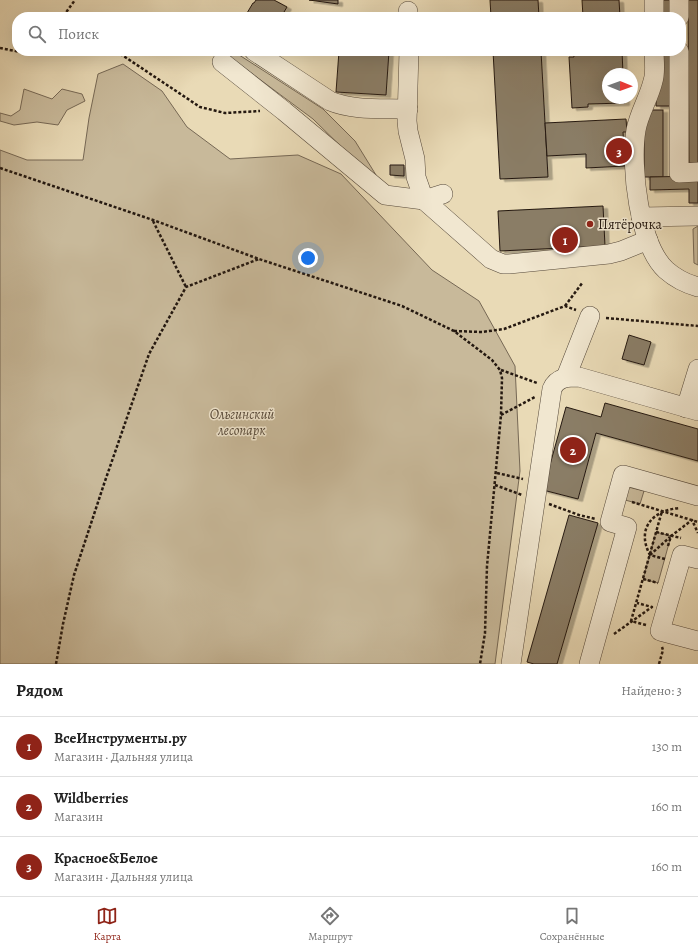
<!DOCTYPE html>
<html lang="ru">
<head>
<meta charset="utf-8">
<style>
  body { margin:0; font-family:Alegreya,serif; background:#f2f2f2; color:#222 }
  .compass { position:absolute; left:602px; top:68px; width:36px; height:36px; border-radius:50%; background:#fff; box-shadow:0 4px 16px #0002; rotate:91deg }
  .you { position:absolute; left:308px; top:258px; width:14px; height:14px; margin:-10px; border:3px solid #fff; border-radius:50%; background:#1a73e8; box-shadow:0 0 0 6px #1a73e833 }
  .badge { display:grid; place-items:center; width:26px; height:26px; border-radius:50%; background:#8f2418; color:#fff; font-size:13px; font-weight:700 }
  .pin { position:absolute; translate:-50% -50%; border:2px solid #fff; box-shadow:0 1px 4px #0006 }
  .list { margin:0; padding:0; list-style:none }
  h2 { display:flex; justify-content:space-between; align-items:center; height:52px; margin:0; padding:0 16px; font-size:17px }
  h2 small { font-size:13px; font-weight:400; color:#767676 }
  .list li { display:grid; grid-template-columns:26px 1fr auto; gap:12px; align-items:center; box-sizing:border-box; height:60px; padding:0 16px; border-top:1px solid #e0e0e0 }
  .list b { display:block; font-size:15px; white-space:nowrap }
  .list p { margin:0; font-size:13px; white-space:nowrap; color:#767676 }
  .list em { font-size:13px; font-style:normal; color:#767676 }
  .icon { flex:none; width:22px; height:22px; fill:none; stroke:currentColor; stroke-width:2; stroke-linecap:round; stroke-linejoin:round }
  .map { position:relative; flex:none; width:698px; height:664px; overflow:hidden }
  .search { position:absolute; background:#fff; box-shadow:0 4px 16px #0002; left:12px; right:12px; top:12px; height:44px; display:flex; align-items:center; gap:10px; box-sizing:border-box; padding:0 14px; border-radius:16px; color:#767676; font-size:15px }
  .sheet { height:232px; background:#fff }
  nav { display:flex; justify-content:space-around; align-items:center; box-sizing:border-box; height:56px; border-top:1px solid #e0e0e0; background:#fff; font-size:11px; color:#767676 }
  nav a { display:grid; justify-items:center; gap:2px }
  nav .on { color:#8f2418 }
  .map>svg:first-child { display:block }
  .green { fill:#c8b99a; stroke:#766855 }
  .building { fill:#8a7d66; stroke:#241810; filter:url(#shadow) }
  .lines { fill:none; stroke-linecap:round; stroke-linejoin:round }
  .minor-casing { stroke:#55483a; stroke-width:20 }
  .path { stroke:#241810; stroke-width:2.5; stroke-dasharray:3 2; stroke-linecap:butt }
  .minor { stroke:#f1e7d0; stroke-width:19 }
  .poi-dot { fill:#8f2418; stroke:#f1e7d0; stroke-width:1.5 }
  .labels { text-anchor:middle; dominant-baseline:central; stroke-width:3; stroke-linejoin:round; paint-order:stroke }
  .poi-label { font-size:14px; fill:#241810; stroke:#f1e7d0; text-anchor:start }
  .park-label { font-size:14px; font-style:italic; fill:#554839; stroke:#f1e7d0 }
</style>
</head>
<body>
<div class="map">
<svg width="698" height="664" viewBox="0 0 698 664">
  <defs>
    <filter id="shadow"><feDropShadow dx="4.5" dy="2.5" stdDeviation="0" flood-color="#0004"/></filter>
  </defs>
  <rect width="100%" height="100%" fill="#e9dab6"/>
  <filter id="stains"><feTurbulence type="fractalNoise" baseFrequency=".005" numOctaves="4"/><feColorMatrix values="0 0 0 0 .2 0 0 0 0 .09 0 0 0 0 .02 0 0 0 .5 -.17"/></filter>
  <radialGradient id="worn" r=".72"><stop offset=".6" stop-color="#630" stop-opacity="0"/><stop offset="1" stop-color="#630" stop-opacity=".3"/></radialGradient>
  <g class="green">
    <polygon points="230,51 233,51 323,109 355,141 376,175 363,168 313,119 231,58"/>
    <polygon points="123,64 162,91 187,127 230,159 298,155 341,174 432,270 479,301 515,366 520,471 495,664 0,664 0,150 27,160 83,160 89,118 98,74"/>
    <polygon points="24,89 52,99 62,89 82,94 85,101 67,110 58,125 37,122 14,125 0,121 0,113 11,116 20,110"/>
    <polygon points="698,226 698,265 694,263 693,229"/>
    <polygon points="628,487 644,491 640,504 625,500"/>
    <polygon points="656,532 671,536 658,583 643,579"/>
  </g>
  <g class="building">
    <polygon points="256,0 274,0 287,7 284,12 294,17 254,17 247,13 253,3 254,3"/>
    <polygon points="309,0 338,0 338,4"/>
    <polygon points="490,0 538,0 539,17 491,17"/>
    <polygon points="582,0 619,0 620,17 583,17"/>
    <rect x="657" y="0" width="16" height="17"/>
    <polygon points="688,0 698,0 698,163 689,163"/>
    <polygon points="339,51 389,51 386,95 336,92"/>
    <polygon points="493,51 541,51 548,177 500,179"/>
    <polygon points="573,51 622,51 623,74 608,74 608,98 625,98 625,103 588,104 588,107 572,108 569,57 574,57"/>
    <polygon points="657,51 673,51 673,106 656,106"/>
    <rect x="644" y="110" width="19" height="67"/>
    <polygon points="626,119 627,132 623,132 625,166 586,168 586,154 547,156 545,123"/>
    <polygon points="390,165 404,165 404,176 390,175"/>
    <polygon points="698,176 698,203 689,203 689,189 650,190 650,177"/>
    <polygon points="603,206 605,246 500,251 498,211"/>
    <polygon points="629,335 651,342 644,365 622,359"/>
    <polygon points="605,403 698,429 698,461 596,433 578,499 543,490 566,407 601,417"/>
    <polygon points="569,515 598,523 557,664 534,664 527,662"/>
  </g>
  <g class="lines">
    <g class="minor-casing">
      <g id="minor">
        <polyline points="654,0 654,17"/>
        <polyline points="679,0 679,17"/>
        <polyline points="408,11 408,17"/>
        <path d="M254,51L330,101C354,111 382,108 408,109"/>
        <polyline points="409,51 407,121 408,131 415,159 416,177 424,200 491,259 503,264 509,264 609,254 621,251 648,240"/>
        <path d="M654,51C654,61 656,72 653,81C649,98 639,113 636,130C630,166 639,245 666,270C675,278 687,284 698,287"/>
        <polyline points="679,51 679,173 698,172"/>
        <polyline points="222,62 284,111 385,195 424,200 443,194"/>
        <polyline points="641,217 698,216"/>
        <polyline points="566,377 590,316"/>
        <polyline points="686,408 698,369"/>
        <polyline points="698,559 682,555 660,631 698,641"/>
        <path d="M511,664L552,389C557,377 568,377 579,377L698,411"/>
        <polyline points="589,664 627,527 610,522 623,475 698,496"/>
      </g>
    </g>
    <g class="path">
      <polyline points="66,17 67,11 75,0"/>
      <path d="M0,48C15,51 41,57 55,51"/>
      <polyline points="116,51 200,107 225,113 260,111"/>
      <polyline points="0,168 153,220 259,259 402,306 454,331 492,360 500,370 502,378 501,415 487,566 485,633 480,664"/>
      <polyline points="153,221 186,287"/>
      <polyline points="565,306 583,282"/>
      <polyline points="606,318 698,326"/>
      <polyline points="454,331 482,332 504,329 565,306 576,310"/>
      <polyline points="501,370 537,383"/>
      <polyline points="501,415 535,397"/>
      <polyline points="497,473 523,479"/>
      <polyline points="495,485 522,495"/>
      <polyline points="632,502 698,522"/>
      <polyline points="549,504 579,515 596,519"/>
      <polyline points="656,532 681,538"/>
      <polyline points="668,546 671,536 692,520 698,533"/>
      <polyline points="650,555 670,537"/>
      <path d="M665,559L650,555C636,529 652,510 680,508"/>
      <polyline points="643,579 658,583"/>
      <polyline points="646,625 631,621 662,511"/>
      <polyline points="614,634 652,607 637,603"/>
      <polyline points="56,664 63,624 74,575 104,484 149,354 186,287 259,259"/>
      <polyline points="659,664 663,650 662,647"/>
    </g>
    <use href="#minor" class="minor"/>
  </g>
  <circle class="poi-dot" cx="590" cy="224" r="4"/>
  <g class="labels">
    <g class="poi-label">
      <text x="598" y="224">Пятёрочка</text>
    </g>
    <g class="park-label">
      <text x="242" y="414">Ольгинский<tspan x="242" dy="16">лесопарк</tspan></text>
    </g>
  </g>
  <rect width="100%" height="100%" filter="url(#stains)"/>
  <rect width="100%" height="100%" fill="url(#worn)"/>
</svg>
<svg class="compass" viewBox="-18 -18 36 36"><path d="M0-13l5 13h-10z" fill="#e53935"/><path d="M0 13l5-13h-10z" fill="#767676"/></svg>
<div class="you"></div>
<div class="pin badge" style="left:565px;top:240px">1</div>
<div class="pin badge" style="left:573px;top:450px">2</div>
<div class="pin badge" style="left:619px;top:151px">3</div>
<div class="search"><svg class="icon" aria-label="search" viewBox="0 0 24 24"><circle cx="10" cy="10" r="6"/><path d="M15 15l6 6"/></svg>Поиск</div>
</div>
<section class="sheet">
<h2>Рядом<small>Найдено: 3</small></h2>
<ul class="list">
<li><span class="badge">1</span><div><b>ВсеИнструменты.ру</b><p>Магазин · Дальняя улица</p></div><em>130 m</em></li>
<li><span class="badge">2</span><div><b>Wildberries</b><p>Магазин</p></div><em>160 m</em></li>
<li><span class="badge">3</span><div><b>Красное&amp;Белое</b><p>Магазин · Дальняя улица</p></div><em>160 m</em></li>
</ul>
</section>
<nav>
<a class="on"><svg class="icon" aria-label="map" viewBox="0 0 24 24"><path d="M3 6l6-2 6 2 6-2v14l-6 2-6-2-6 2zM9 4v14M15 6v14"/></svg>Карта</a>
<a><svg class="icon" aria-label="directions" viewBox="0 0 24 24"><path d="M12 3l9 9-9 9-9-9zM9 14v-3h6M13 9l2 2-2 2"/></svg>Маршрут</a>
<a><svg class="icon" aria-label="saved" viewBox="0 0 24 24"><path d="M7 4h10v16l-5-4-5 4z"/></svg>Сохранённые</a>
</nav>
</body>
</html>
